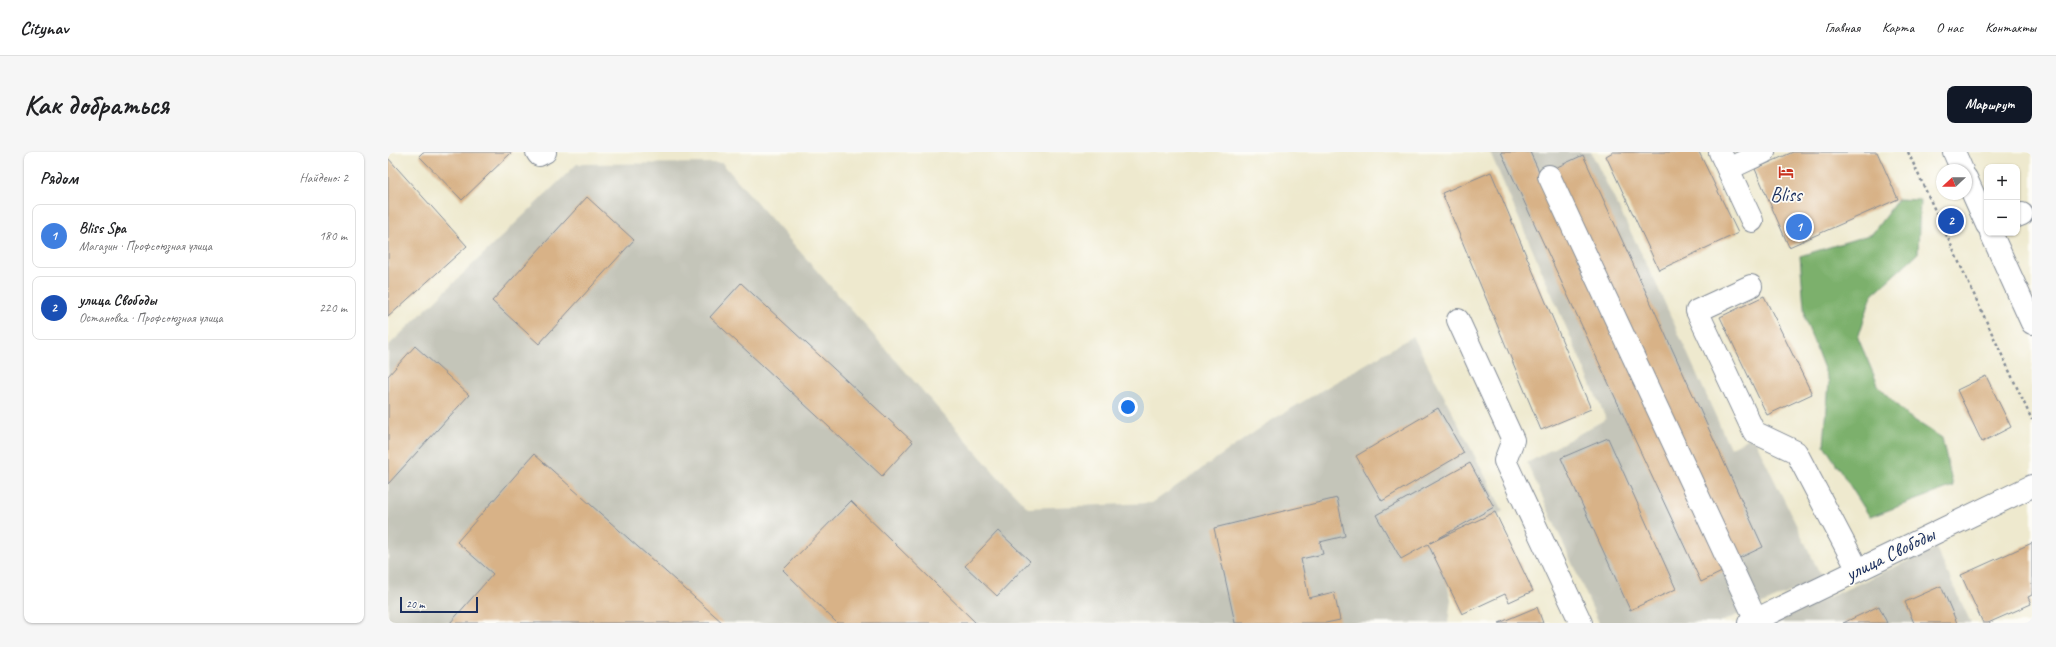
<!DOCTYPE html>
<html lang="ru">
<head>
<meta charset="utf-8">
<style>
  body { margin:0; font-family:Caveat,sans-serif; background:#f6f6f6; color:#202124 }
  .controls { position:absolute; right:12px; top:12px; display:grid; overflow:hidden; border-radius:8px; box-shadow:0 1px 3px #0004 }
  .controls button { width:36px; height:36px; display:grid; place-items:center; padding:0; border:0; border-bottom:1px solid #e0e0e0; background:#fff; color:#202124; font:20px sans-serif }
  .compass { position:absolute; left:1548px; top:12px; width:36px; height:36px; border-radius:50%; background:#fff; box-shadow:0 1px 3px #0004; rotate:248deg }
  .scale { position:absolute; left:12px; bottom:10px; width:78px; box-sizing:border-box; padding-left:4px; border:2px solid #1b2f5e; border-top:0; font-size:11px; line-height:14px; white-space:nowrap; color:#1b2f5e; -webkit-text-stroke:3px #fdfcf7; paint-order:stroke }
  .you { position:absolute; left:740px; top:255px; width:14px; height:14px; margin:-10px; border:3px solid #fff; border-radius:50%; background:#1a73e8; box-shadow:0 0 0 6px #1a73e833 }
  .badge { display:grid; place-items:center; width:26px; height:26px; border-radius:50%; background:#111827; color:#fff; font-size:13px; font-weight:700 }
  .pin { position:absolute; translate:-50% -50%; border:2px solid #fff; box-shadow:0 1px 4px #0006 }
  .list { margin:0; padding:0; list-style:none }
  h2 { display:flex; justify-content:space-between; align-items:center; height:52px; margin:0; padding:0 16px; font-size:17px }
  h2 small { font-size:13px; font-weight:400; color:#757577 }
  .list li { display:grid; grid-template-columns:26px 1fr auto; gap:12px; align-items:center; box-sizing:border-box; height:64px; margin:0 8px 8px; padding:0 8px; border:1px solid #e0e0e0; border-radius:8px }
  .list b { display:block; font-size:15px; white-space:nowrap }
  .list p { margin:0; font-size:13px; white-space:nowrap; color:#757577 }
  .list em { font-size:13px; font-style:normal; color:#757577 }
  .map { position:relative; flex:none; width:1644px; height:471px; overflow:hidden; border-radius:8px }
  header { display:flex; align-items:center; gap:24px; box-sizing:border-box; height:56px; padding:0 20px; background:#fff; border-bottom:1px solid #e0e0e0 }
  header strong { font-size:19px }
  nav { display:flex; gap:22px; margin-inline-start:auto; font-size:14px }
  .intro { display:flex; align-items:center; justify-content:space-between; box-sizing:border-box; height:96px; padding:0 24px }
  h1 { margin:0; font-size:28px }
  .button { padding:10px 18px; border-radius:8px; background:#111827; color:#fff; font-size:14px; font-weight:700 }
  main { display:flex; gap:24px; padding:0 24px }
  aside { flex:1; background:#fff; border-radius:8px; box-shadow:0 1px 3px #0004 }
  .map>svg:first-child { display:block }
  .industrial { fill:#c4c5b9 }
  .forest { fill:#7bb06c; stroke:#4b7065 }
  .building { fill:#d8b287 }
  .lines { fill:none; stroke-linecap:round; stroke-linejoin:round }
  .minor-casing { stroke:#848c96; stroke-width:24 }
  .major-casing { stroke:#848c96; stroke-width:24 }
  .path { stroke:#848c96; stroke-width:2.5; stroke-dasharray:3 3; stroke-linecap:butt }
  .minor { stroke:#fff; stroke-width:22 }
  .major { stroke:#fff; stroke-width:22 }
  .labels { text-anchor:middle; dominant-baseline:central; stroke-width:3.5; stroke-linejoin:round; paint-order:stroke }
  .poi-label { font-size:20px; fill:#1b2f5e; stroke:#fdfcf7 }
  .street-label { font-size:20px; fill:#1b2f5e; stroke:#fdfcf7 }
</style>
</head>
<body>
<header>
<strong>Citynav</strong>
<nav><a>Главная</a><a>Карта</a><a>О нас</a><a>Контакты</a></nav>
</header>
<div class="intro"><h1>Как добраться</h1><a class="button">Маршрут</a></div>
<main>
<aside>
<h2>Рядом<small>Найдено: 2</small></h2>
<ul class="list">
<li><span class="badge" style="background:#3f7fe0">1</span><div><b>Bliss Spa</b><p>Магазин · Профсоюзная улица</p></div><em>180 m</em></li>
<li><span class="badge" style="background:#1a4fb4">2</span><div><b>улица Свободы</b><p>Остановка · Профсоюзная улица</p></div><em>220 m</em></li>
</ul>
</aside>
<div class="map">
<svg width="1644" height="471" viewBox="0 0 1644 471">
  <rect width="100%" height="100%" fill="#fdfcf7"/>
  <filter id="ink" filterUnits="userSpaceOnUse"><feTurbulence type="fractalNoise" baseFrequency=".025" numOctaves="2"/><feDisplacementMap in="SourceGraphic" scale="8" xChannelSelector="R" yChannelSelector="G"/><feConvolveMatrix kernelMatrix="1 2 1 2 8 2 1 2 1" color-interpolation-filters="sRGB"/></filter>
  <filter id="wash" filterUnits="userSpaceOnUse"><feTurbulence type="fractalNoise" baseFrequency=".012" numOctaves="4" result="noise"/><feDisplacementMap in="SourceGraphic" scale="16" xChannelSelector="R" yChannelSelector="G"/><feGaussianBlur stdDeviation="0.9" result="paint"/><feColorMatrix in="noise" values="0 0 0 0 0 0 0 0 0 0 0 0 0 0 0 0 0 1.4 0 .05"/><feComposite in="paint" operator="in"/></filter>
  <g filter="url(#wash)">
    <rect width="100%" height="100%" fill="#eee9ce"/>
    <g class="industrial">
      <polygon points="1102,0 1203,0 1266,127 1342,296 1365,284 1434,426 1331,471 1211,471 1139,311 1218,267"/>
      <polygon points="334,11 612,327 640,356 764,351 884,268 1025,184 1115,359 1050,396 1063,447 1060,471 0,471 0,194 189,12"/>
      <polygon points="1548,396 1583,471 1385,471"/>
    </g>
    <polygon class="forest" points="1510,47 1532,48 1530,101 1484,143 1470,186 1491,235 1520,264 1554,286 1565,334 1482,365 1436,293 1441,230 1417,167 1412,104 1484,82"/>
    <g id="blocks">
      <g class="building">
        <polygon points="35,0 124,0 74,48 31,4"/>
        <polygon points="1113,0 1142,0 1336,419 1313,430"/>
        <polygon points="1225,0 1311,0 1350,81 1271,118 1218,4"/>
        <polygon points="1405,0 1489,0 1510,47 1401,95 1367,17"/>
        <polygon points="1195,3 1375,395 1345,409 1165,17"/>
        <polygon points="0,6 79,94 0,165"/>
        <polygon points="1103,20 1203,257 1153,278 1054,41"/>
        <polygon points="199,45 246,88 151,192 104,149"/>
        <polygon points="353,131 525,290 494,324 322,165"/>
        <polygon points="1376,144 1424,242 1379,263 1332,165"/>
        <polygon points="27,194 81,243 0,332 0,224"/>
        <polygon points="1598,224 1623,275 1594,290 1569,238"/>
        <polygon points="1050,256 1076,301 994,349 968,304"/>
        <polygon points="1220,286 1288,437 1242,458 1173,306"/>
        <polygon points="146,302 335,471 62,471 105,422 69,390"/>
        <polygon points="1082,311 1106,355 1042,391 1107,360 1145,439 1121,450 1117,442 1074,462 1040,392 1013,407 988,363"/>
        <polygon points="949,346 957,384 932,390 935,402 913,407 921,446 946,440 952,468 938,471 847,471 826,376"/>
        <polygon points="463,349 588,471 449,471 395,418"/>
        <polygon points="610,379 642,409 609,444 577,414"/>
        <polygon points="1644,391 1644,443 1640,445 1643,452 1600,471 1595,471 1573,423"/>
        <polygon points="1553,434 1569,471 1526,471 1517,450"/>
        <polygon points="1491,454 1499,471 1455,471"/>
        <polygon points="1149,455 1155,471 1111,471"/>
      </g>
    </g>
  </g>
  <g filter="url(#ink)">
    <use href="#blocks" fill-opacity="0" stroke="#848c96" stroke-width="1"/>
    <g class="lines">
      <g class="minor-casing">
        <g id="minor">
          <polyline points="149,0 151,3 157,0"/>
          <polyline points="1332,0 1364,69"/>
          <polyline points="1340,17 1376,0"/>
          <polyline points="1161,24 1368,468"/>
          <polyline points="1629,64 1634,62"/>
          <polyline points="1363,134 1309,159 1366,280 1408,300 1470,418"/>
          <polyline points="1070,168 1125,288 1117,309 1193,471"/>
          <polyline points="1361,471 1644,334"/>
        </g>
      </g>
      <g class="major-casing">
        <g id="major">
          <polyline points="1566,0 1574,18"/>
          <polyline points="1578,26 1599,73"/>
          <polyline points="1603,81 1644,171"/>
        </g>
      </g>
      <polyline class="path" points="1520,0 1644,268"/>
      <use href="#minor" class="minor"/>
      <use href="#major" class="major"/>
    </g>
  </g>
  <defs>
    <g id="hotel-bare" transform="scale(1.2)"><path d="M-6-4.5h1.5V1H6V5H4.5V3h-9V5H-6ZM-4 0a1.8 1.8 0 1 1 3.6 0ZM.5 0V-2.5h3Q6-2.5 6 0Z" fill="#c8321e" stroke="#fdfcf7" stroke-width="2.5" paint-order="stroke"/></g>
  </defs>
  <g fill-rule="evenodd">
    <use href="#hotel-bare" x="1398" y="20"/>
  </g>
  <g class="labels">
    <g class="poi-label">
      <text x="1398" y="42">Bliss</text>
    </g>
    <g class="street-label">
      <text transform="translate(1502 402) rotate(-26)">улица Свободы</text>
    </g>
  </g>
</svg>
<div class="controls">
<button>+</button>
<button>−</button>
</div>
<svg class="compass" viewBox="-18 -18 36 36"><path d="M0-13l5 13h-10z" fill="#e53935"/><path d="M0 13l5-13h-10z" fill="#757577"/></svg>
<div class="scale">20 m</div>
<div class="you"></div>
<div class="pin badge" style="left:1411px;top:75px;background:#3f7fe0">1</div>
<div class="pin badge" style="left:1563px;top:69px;background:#1a4fb4">2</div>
</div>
</main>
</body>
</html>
